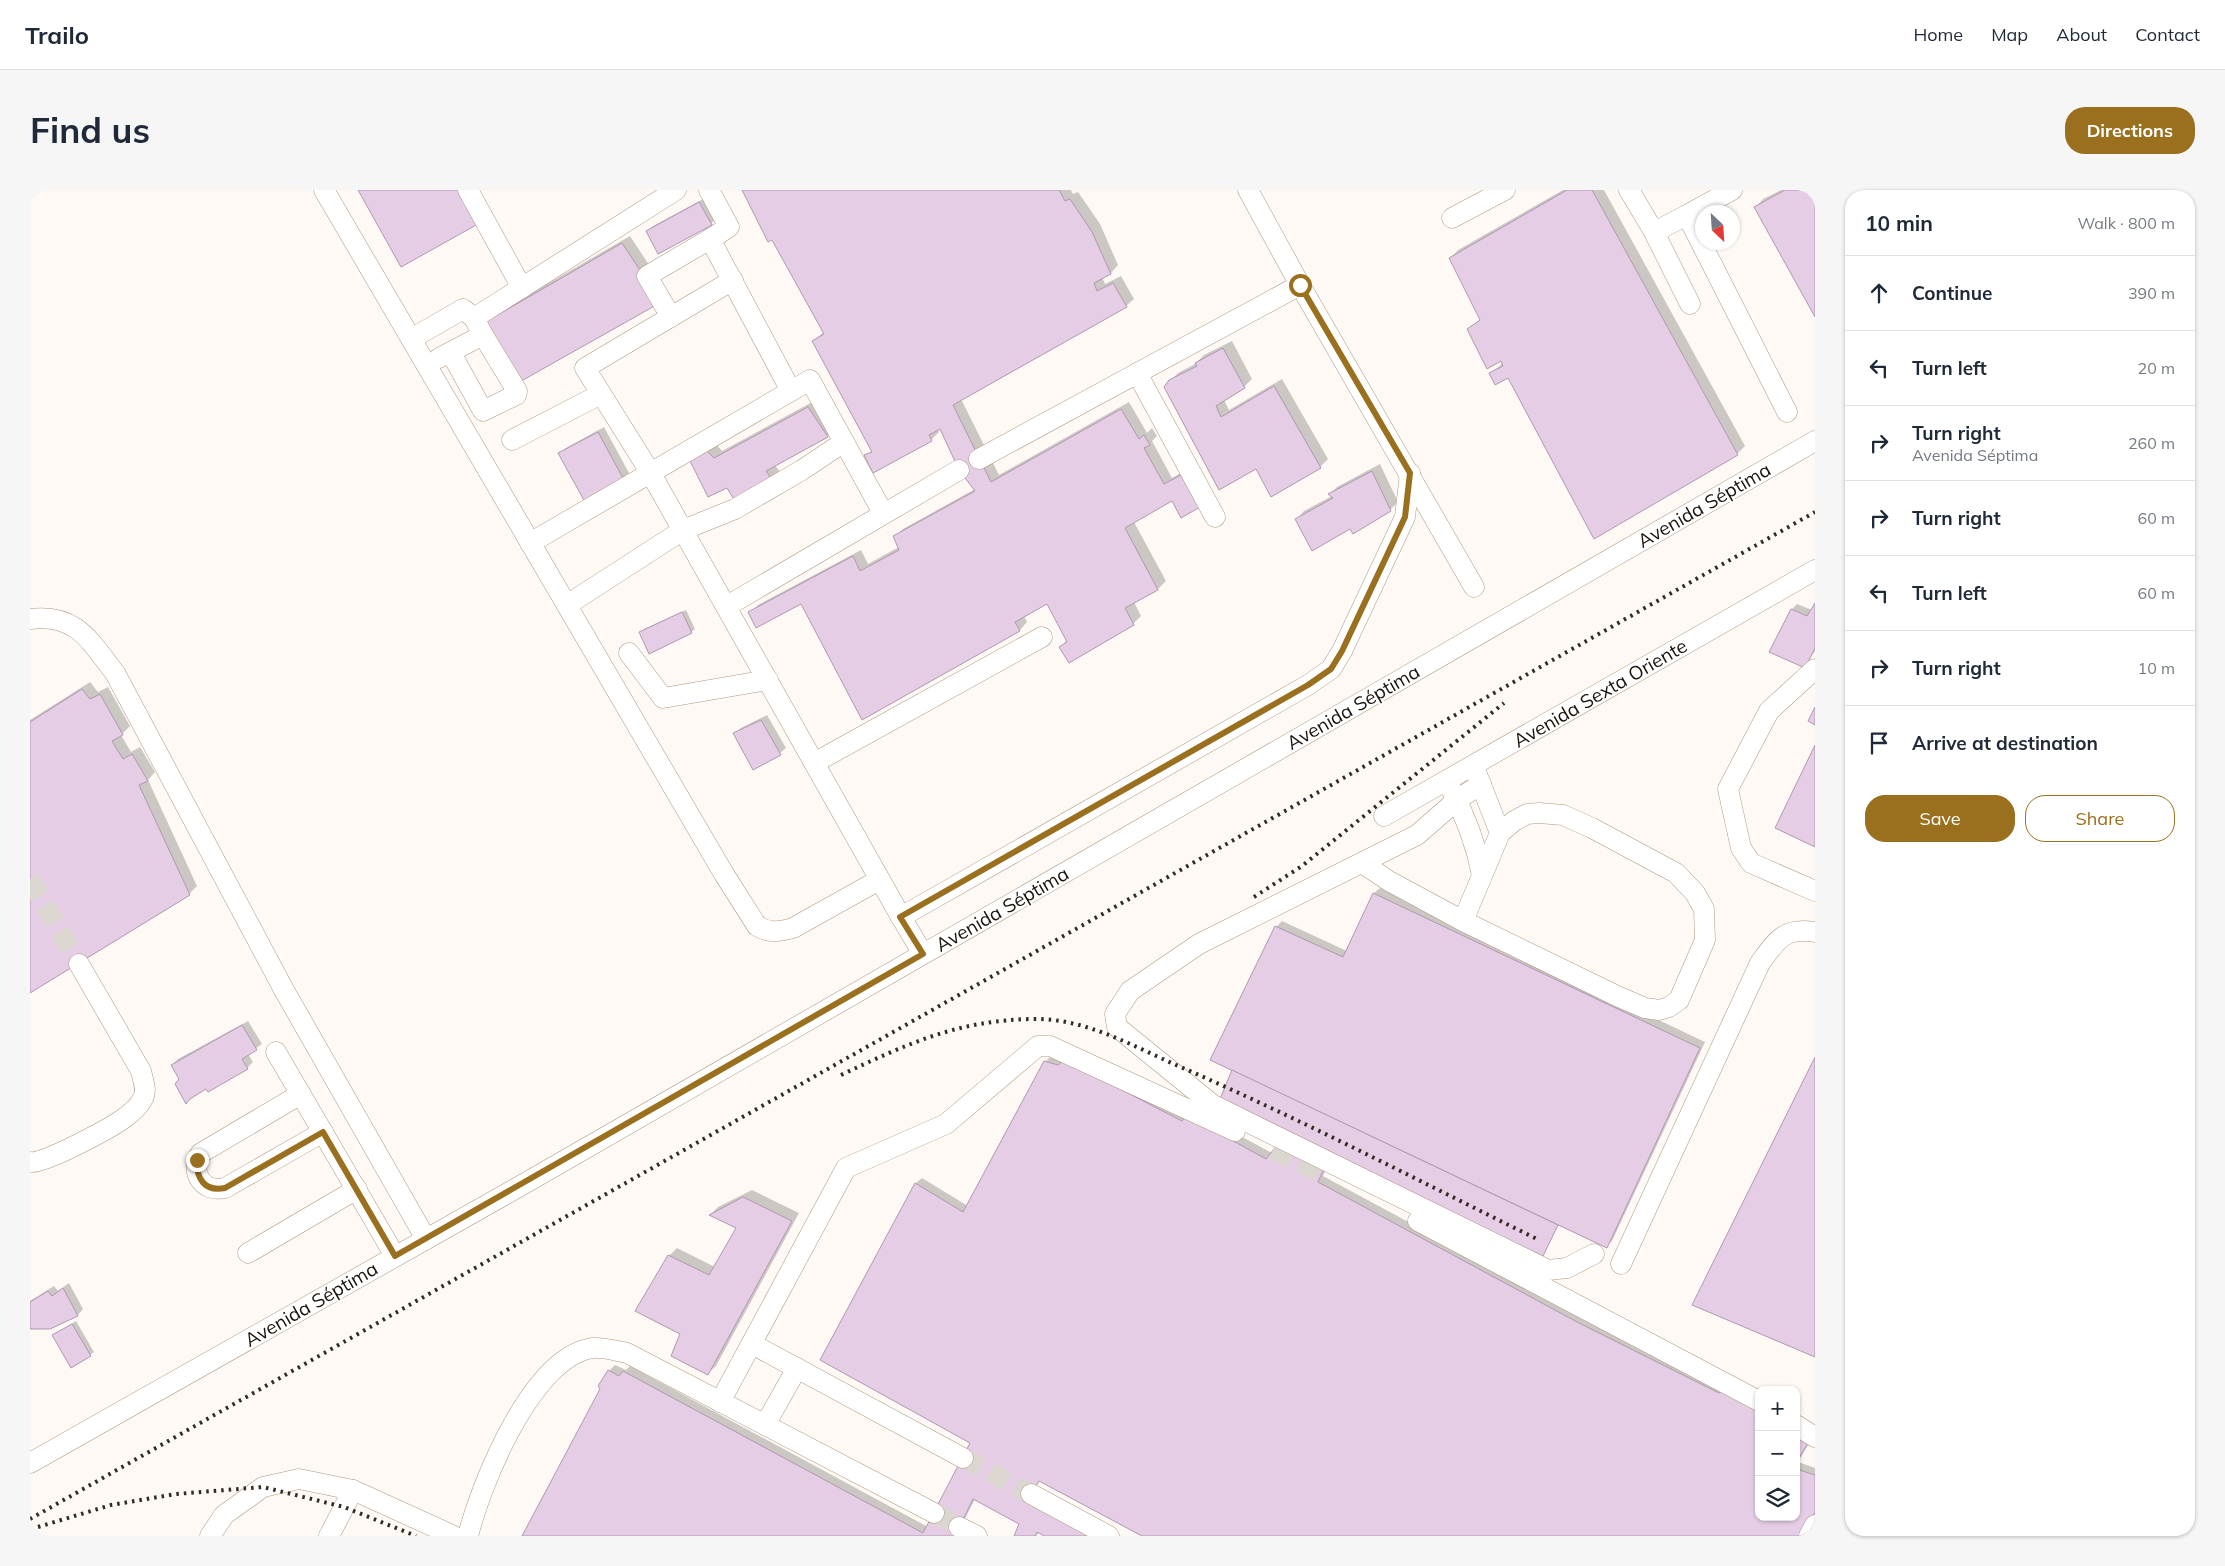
<!DOCTYPE html>
<html lang="en">
<head>
<meta charset="utf-8">
<style>
  body { margin:0; font-family:Mulish,sans-serif; background:#f6f6f7; color:#1f2937 }
  .controls { position:absolute; right:15px; bottom:15px; display:grid; overflow:hidden; border-radius:10px; box-shadow:0 1px 4px #0004 }
  .controls button { width:45px; height:45px; display:grid; place-items:center; padding:0; border:0; border-bottom:1px solid #e0e1e3; background:#fff; color:#1f2937; font:25px sans-serif }
  .compass { position:absolute; left:1665px; top:15px; width:45px; height:45px; border-radius:50%; background:#fff; box-shadow:0 1px 4px #0004; rotate:155deg }
  .stop { position:absolute; width:15px; height:15px; margin:-11px; border:4px solid #9a6f1d; border-radius:50%; background:#fff }
  .stop.end { background:#9a6f1d; border-color:#fff; box-shadow:0 1px 5px #0008 }
  .list { margin:0; padding:0; list-style:none }
  h2 { display:flex; justify-content:space-between; align-items:center; height:65px; margin:0; padding:0 20px; font-size:21px }
  h2 small { font-size:16px; font-weight:400; color:#747a83 }
  .list li { display:grid; grid-template-columns:32px 1fr auto; gap:15px; align-items:center; box-sizing:border-box; height:75px; padding:0 20px; border-top:1px solid #e0e1e3 }
  .list b { display:block; font-size:19px; white-space:nowrap }
  .list p { margin:0; font-size:16px; white-space:nowrap; color:#747a83 }
  .list em { font-size:16px; font-style:normal; color:#747a83 }
  .actions { display:flex; gap:10px; padding:15px 20px }
  .actions a { flex:1; padding:11px 0; border:1px solid #9a6f1d; border-radius:20px; text-align:center; font-size:18px; color:#9a6f1d }
  .actions .main { background:#9a6f1d; color:#fff }
  .icon { flex:none; width:28px; height:28px; fill:none; stroke:currentColor; stroke-width:2; stroke-linecap:round; stroke-linejoin:round }
  .map { position:relative; flex:none; width:1785px; height:1346px; overflow:hidden; border-radius:20px }
  header { display:flex; align-items:center; gap:30px; box-sizing:border-box; height:70px; padding:0 25px; background:#fff; border-bottom:1px solid #e0e1e3 }
  header strong { font-size:24px }
  nav { display:flex; gap:28px; margin-inline-start:auto; font-size:18px }
  .intro { display:flex; align-items:center; justify-content:space-between; box-sizing:border-box; height:120px; padding:0 30px }
  h1 { margin:0; font-size:35px }
  .button { padding:12px 22px; border-radius:20px; background:#9a6f1d; color:#fff; font-size:18px; font-weight:700 }
  main { display:flex; gap:30px; padding:0 30px }
  aside { flex:1; background:#fff; border-radius:20px; box-shadow:0 1px 4px #0004 }
  .map>svg:first-child { display:block }
  .shadow { fill:#0003 }
  .building { fill:#e5cee5; stroke:#af98af }
  .lines { fill:none; stroke-linecap:round; stroke-linejoin:round }
  .minor-tunnel { stroke:#dcd6d1; stroke-width:20; stroke-dasharray:20 10; stroke-linecap:butt }
  .minor-casing { stroke:#af9883; stroke-width:21 }
  .minor { stroke:#fff; stroke-width:20 }
  .rail { stroke:#322b23; stroke-width:4; stroke-dasharray:2.5 5; stroke-linecap:butt }
  .route { stroke:#9a6f1d; stroke-width:6 }
  .labels { text-anchor:middle; dominant-baseline:central; stroke-width:4; stroke-linejoin:round; paint-order:stroke }
  .street-label { font-size:19px; fill:#1b130b; stroke:#fff }
</style>
</head>
<body>
<header>
<strong>Trailo</strong>
<nav><a>Home</a><a>Map</a><a>About</a><a>Contact</a></nav>
</header>
<div class="intro"><h1>Find us</h1><a class="button">Directions</a></div>
<main>
<div class="map">
<svg width="1785" height="1346" viewBox="0 0 1785 1346">
  <rect width="100%" height="100%" fill="#fef9f4"/>
  <g class="shadow">
    <polygon points="713,0 1041,0 1043,4 1048,2 1070,34 1088,75 1081,83 1072,87 1075,94 1091,86 1104,109 1096,116 931,209 969,285 1099,212 1117,243 1122,238 1127,246 1122,251 1142,288 1159,278 1143,309 1104,332 1136,391 1128,399 1104,412 1111,426 1103,434 1031,457 1037,450 1018,412 994,426 997,432 990,440 832,528 771,412 720,423 728,415 831,360 838,374 869,357 865,347 873,339 945,299 911,237 907,239 909,242 901,250 836,266 842,260 783,151 794,142 743,48"/>
    <polygon points="1533,0 1574,0 1715,256 1707,264 1479,187 1460,184 1473,173 1439,140 1451,129 1421,68 1428,60"/>
    <polygon points="1751,0 1785,0 1785,125 1726,17 1733,9"/>
    <polygon points="675,8 686,28 681,34 617,42 623,36"/>
    <polygon points="600,46 619,75 487,192 462,126"/>
    <polygon points="1202,151 1222,189 1214,197 1194,210 1199,220 1252,189 1298,269 1290,277 1226,278 1140,191 1148,183 1165,174 1174,165"/>
    <polygon points="786,210 805,238 797,246 745,275 750,282 742,290 697,296 668,262 686,254 692,261"/>
    <polygon points="574,237 599,283 594,289 530,263 536,258"/>
    <polygon points="1350,274 1368,312 1360,320 1320,338 1267,329 1274,321 1302,306 1300,304 1307,297"/>
    <polygon points="1767,414 1782,420 1785,416 1785,461 1774,477 1762,419"/>
    <polygon points="656,420 665,439 661,442 611,443 614,439"/>
    <polygon points="60,492 68,502 78,497 100,536 91,545 101,562 110,557 125,582 118,590 167,696 159,704 0,801 0,530"/>
    <polygon points="737,525 756,558 750,563 705,544 711,538"/>
    <polygon points="1350,698 1675,852 1582,1051 1576,1056 1529,1034 1514,1063 1204,880 1246,737 1252,731 1317,761 1344,703"/>
    <polygon points="218,831 232,854 218,864 223,872 217,878 176,898 151,889 142,875 148,869"/>
    <polygon points="1021,866 1162,920 1242,963 1300,970 1293,986 1553,1126 1696,1198 1729,1327 1766,1327 1766,1232 1785,1243 1768,1272 1785,1278 1785,1325 1774,1346 1114,1346 1010,1290 1003,1302 1017,1346 1009,1342 1006,1346 985,1346 991,1333 945,1309 926,1346 493,1346 572,1199 579,1181 585,1175 596,1180 600,1176 898,1337 942,1253 792,1169 886,993 892,988 938,1016 1015,872"/>
    <polygon points="722,1000 769,1023 686,1176 678,1183 652,1144 607,1120 639,1066 647,1058 685,1077 708,1038 681,1024 688,1017"/>
    <polygon points="39,1093 53,1119 48,1125 20,1138 0,1138 0,1111 24,1096 28,1101"/>
    <polygon points="46,1131 64,1162 60,1165 23,1146"/>
  </g>
  <g class="building">
    <polygon points="328,0 433,0 448,34 371,77"/>
    <polygon points="712,0 1029,0 1035,11 1040,9 1062,42 1081,84 1064,93 1067,101 1083,93 1097,117 923,215 961,292 1091,219 1109,249 1114,245 1120,255 1114,258 1134,294 1151,285 1170,317 1151,328 1142,311 1095,338 1128,400 1095,418 1104,435 1039,473 1029,457 1037,452 1017,414 985,432 990,441 832,530 771,414 726,438 718,422 823,366 830,381 869,360 863,346 945,301 929,280 910,239 899,245 902,251 843,283 834,265 842,262 782,151 794,144 742,50 738,52"/>
    <polygon points="1537,0 1562,0 1708,265 1564,349 1478,188 1465,195 1459,183 1473,176 1471,171 1457,179 1437,139 1450,130 1419,68"/>
    <polygon points="1755,0 1785,0 1785,127 1724,17"/>
    <polygon points="669,12 682,35 628,64 616,41"/>
    <polygon points="592,53 612,83 628,114 486,194 452,134"/>
    <polygon points="1193,158 1215,198 1186,216 1191,227 1244,196 1291,278 1241,307 1226,279 1189,300 1134,197 1139,190 1167,176 1165,173"/>
    <polygon points="778,217 798,247 736,281 743,291 705,311 697,298 678,307 659,269 677,261 684,268"/>
    <polygon points="568,242 594,290 555,312 528,263"/>
    <polygon points="1342,281 1361,321 1323,344 1320,339 1282,361 1265,329 1303,308 1298,304"/>
    <polygon points="1785,413 1785,458 1775,478 1739,462 1761,419 1777,426"/>
    <polygon points="652,422 662,443 619,464 609,442"/>
    <polygon points="52,499 60,509 70,504 93,545 82,551 93,569 102,564 118,591 109,595 160,705 0,803 0,532"/>
    <polygon points="1785,517 1785,535 1778,531"/>
    <polygon points="731,530 751,565 723,580 703,543"/>
    <polygon points="1785,555 1785,657 1745,638"/>
    <polygon points="1343,703 1670,858 1577,1058 1180,870 1245,736 1313,767"/>
    <polygon points="212,835 227,860 212,869 218,879 178,902 176,899 160,909 156,914 145,894 149,889 141,875"/>
    <polygon points="1785,867 1785,1167 1662,1115"/>
    <polygon points="1034,870 1152,931 1156,925 1236,969 1248,954 1295,976 1288,992 1547,1132 1689,1203 1693,1200 1729,1220 1729,1327 1766,1327 1766,1279 1785,1285 1785,1322 1772,1346 1112,1346 1009,1291 1001,1304 1070,1346 1014,1346 1007,1342 1005,1346 984,1346 989,1334 943,1309 925,1346 492,1346 570,1199 568,1196 578,1180 589,1186 593,1181 893,1343 940,1253 790,1170 885,993 933,1022 1014,871 1028,875"/>
    <polygon points="1202,880 1528,1035 1513,1066 1188,914"/>
    <polygon points="713,1007 762,1031 678,1185 641,1166 650,1144 605,1121 638,1065 679,1085 706,1038 679,1025"/>
    <polygon points="33,1098 48,1126 20,1139 0,1139 0,1112 18,1101 22,1106"/>
    <polygon points="42,1134 61,1166 41,1178 22,1145"/>
    <polygon points="1766,1240 1781,1248 1766,1273"/>
  </g>
  <g class="lines">
    <g class="minor-tunnel">
      <polyline points="0,689 49,774"/>
      <polyline points="1243,960 1292,983"/>
      <polyline points="933,1268 1001,1304"/>
      <polyline points="904,1323 929,1337"/>
    </g>
    <g class="minor-casing">
      <g id="minor">
        <path d="M294,0L694,684L727,736C739,743 749,742 763,738L849,690"/>
        <polyline points="438,0 492,98"/>
        <polyline points="679,0 699,37 680,49 761,201"/>
        <polyline points="1218,0 1270,95 1444,397"/>
        <polyline points="1599,0 1624,42 1657,25"/>
        <polyline points="1702,0 1657,25 1757,222"/>
        <polyline points="1422,28 1475,0"/>
        <polyline points="1624,42 1660,114"/>
        <polyline points="703,90 555,178 620,282 871,727 893,764"/>
        <polyline points="641,127 617,86 680,49"/>
        <polyline points="444,128 646,0"/>
        <polyline points="381,149 433,119 444,128 453,145 409,168"/>
        <polyline points="421,163 453,221 486,205 487,201 453,145"/>
        <polyline points="1107,183 1185,327"/>
        <polyline points="482,250 571,204"/>
        <polyline points="949,269 1270,95"/>
        <polyline points="500,353 780,190 853,323"/>
        <polyline points="537,415 653,340 705,319 772,280 814,252"/>
        <polyline points="697,416 929,280"/>
        <path d="M0,429C46,423 60,451 85,483L254,800L396,1049"/>
        <polyline points="599,463 633,508 738,490"/>
        <polyline points="1785,479 1739,521 1698,599 1711,658 1721,673 1785,701"/>
        <polyline points="784,573 1012,447"/>
        <polyline points="1446,582 1470,643"/>
        <polyline points="1451,594 1427,610 1387,645 1169,754 1100,801 1085,824 1087,837 1183,915 1518,1080 1537,1078 1564,1064"/>
        <path d="M1421,599C1436,627 1446,654 1452,685"/>
        <polyline points="1354,626 1785,380"/>
        <polyline points="1332,673 1359,691 1433,731 1470,643 1484,631 1497,624 1509,623 1533,625 1562,638 1646,683 1665,703 1674,719 1675,750 1649,810 1639,817 1629,820 1615,818 1587,806 1433,731"/>
        <polyline points="871,727 1278,495 1301,479 1312,461 1375,327 1380,283"/>
        <polyline points="246,862 365,1066"/>
        <path d="M271,904L171,963C159,983 173,1003 195,998L293,942"/>
        <path d="M0,972C13,975 80,938 93,929C100,924 108,918 112,910C118,901 113,891 111,881L49,774"/>
        <polyline points="1388,1031 1729,1211"/>
        <polyline points="218,1063 327,999"/>
        <path d="M1591,1074L1730,773C1747,750 1754,737 1785,742"/>
        <polyline points="722,1154 933,1268"/>
        <polyline points="690,1212 816,978 916,934 1008,856 1020,856 1205,941"/>
        <polyline points="735,1235 767,1178"/>
        <polyline points="1766,1235 1785,1247"/>
        <polyline points="0,1273 485,999 1785,251"/>
        <polyline points="1001,1304 1079,1346"/>
        <polyline points="929,1337 947,1346"/>
        <polyline points="180,1346 194,1325 233,1297 269,1289 323,1300 424,1346"/>
        <polyline points="299,1346 323,1300"/>
        <path d="M438,1346C451,1294 502,1166 563,1158C573,1157 587,1161 597,1163L904,1323"/>
        <polyline points="1779,1346 1785,1335"/>
      </g>
    </g>
    <use href="#minor" class="minor"/>
    <g class="rail">
      <polyline points="1224,707 1272,676 1474,513"/>
      <path d="M811,885C877,854 928,830 1003,829C1054,828 1101,855 1146,875C1269,928 1389,991 1509,1050"/>
      <polyline points="0,1329 1785,322"/>
      <polyline points="8,1337 81,1315 146,1304 233,1297 314,1317 386,1346"/>
    </g>
  </g>
  <g class="lines">
    <path class="route" d="M167,970C166,989 175,1002 195,998L293,942L365,1066L893,764L870,727L1278,495L1301,479L1312,461L1375,327L1380,283L1270,95"/>
  </g>
  <g class="labels">
    <g class="street-label">
      <text transform="translate(1674 315) rotate(-30)">Avenida Séptima</text>
      <text transform="translate(1570 503) rotate(-30)">Avenida Sexta Oriente</text>
      <text transform="translate(1323 517) rotate(-30)">Avenida Séptima</text>
      <text transform="translate(972 719) rotate(-30)">Avenida Séptima</text>
      <text transform="translate(281 1114) rotate(-30)">Avenida Séptima</text>
    </g>
  </g>
</svg>
<div class="controls">
<button>+</button>
<button>−</button>
<button><svg class="icon" aria-label="layers" viewBox="0 0 24 24"><path d="M12 4l9 5-9 5-9-5zM3 14l9 5 9-5"/></svg></button>
</div>
<svg class="compass" viewBox="-18 -18 36 36"><path d="M0-13l5 13h-10z" fill="#e53935"/><path d="M0 13l5-13h-10z" fill="#747a83"/></svg>
<div class="stop" style="left:1270px;top:95px"></div>
<div class="stop end" style="left:167px;top:970px"></div>
</div>
<aside>
<h2>10 min<small>Walk · 800 m</small></h2>
<ul class="list">
<li><svg class="icon" aria-label="ahead" viewBox="0 0 24 24"><path d="M12 20V5M6 11l6-6 6 6"/></svg><div><b>Continue</b></div><em>390 m</em></li>
<li><svg class="icon" aria-label="left" viewBox="0 0 24 24"><path d="M17 20v-9H6M10 6l-5 5 5 5"/></svg><div><b>Turn left</b></div><em>20 m</em></li>
<li><svg class="icon" aria-label="right" viewBox="0 0 24 24"><path d="M7 20v-9h11M14 6l5 5-5 5"/></svg><div><b>Turn right</b><p>Avenida Séptima</p></div><em>260 m</em></li>
<li><svg class="icon" aria-label="right" viewBox="0 0 24 24"><path d="M7 20v-9h11M14 6l5 5-5 5"/></svg><div><b>Turn right</b></div><em>60 m</em></li>
<li><svg class="icon" aria-label="left" viewBox="0 0 24 24"><path d="M17 20v-9H6M10 6l-5 5 5 5"/></svg><div><b>Turn left</b></div><em>60 m</em></li>
<li><svg class="icon" aria-label="right" viewBox="0 0 24 24"><path d="M7 20v-9h11M14 6l5 5-5 5"/></svg><div><b>Turn right</b></div><em>10 m</em></li>
<li><svg class="icon" aria-label="arrive" viewBox="0 0 24 24"><path d="M6 21V4h12l-3 4 3 4H6"/></svg><div><b>Arrive at destination</b></div></li>
</ul>
<div class="actions"><a class="main">Save</a><a>Share</a></div>
</aside>
</main>
</body>
</html>
